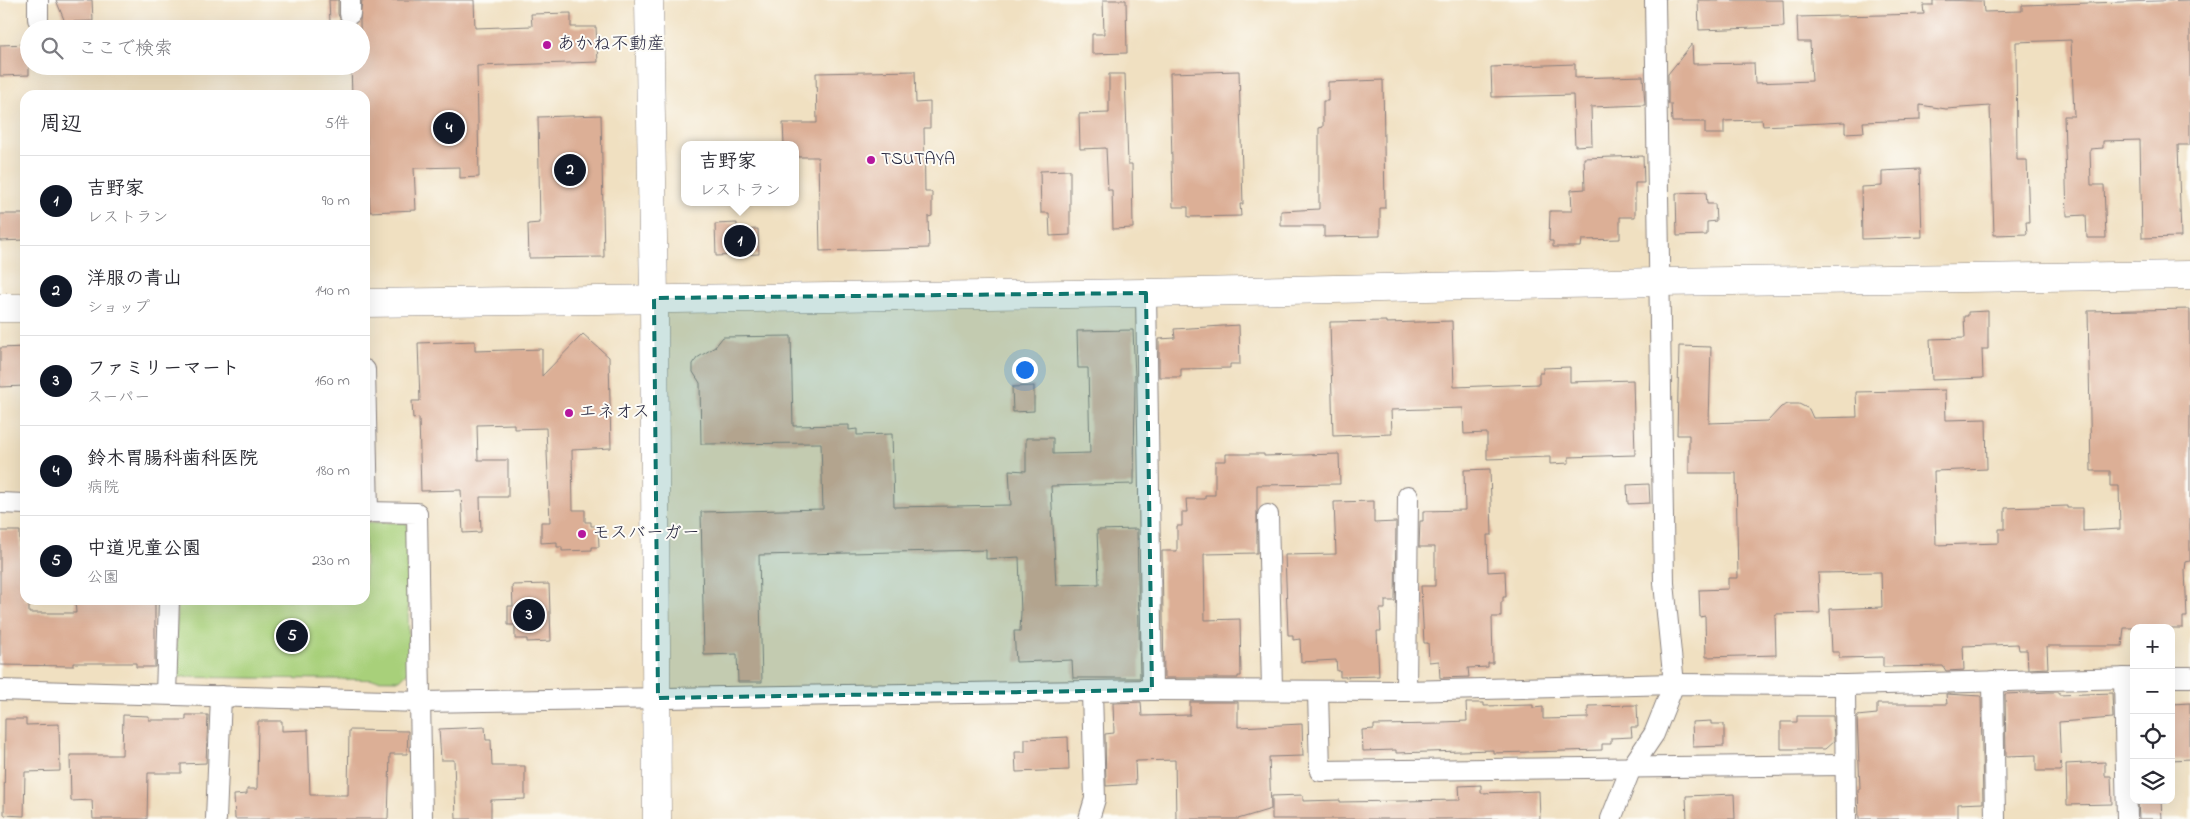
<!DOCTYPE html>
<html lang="ja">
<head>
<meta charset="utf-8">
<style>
  body { margin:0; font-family:"Indie Flower","Klee One",sans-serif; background:#f7f7f7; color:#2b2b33 }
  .controls { position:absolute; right:15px; bottom:15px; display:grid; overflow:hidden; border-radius:10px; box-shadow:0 5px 20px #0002 }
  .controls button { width:45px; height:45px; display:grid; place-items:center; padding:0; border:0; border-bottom:1px solid #e1e1e2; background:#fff; color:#2b2b33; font:25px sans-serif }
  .you { position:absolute; left:1024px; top:369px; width:18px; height:18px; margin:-12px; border:4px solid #fff; border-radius:50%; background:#1a73e8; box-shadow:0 0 0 8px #1a73e833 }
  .badge { display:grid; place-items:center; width:32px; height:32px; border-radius:50%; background:#111827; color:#fff; font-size:16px; font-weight:700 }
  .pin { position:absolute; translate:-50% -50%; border:2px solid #fff; box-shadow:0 1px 5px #0006 }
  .popup { position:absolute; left:681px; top:141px; width:118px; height:65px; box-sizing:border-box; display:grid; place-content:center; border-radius:10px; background:#fff; filter:drop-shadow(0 1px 4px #0005); font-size:16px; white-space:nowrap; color:#7c7c81 }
  .popup b { font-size:19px; color:#2b2b33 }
  .popup::after { content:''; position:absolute; left:50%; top:100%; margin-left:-10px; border:10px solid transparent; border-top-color:#fff }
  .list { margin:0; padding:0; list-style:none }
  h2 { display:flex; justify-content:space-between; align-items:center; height:65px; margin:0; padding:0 20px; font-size:21px }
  h2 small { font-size:16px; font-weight:400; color:#7c7c81 }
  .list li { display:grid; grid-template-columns:32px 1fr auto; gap:15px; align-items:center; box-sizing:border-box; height:90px; padding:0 20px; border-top:1px solid #e1e1e2 }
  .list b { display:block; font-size:19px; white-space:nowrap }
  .list p { margin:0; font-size:16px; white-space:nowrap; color:#7c7c81 }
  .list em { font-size:16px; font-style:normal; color:#7c7c81 }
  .icon { flex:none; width:28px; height:28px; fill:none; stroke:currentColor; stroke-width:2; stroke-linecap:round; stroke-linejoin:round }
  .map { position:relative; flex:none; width:2190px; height:819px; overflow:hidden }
  .search { position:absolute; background:#fff; box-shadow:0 5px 20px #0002; left:20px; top:20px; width:350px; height:55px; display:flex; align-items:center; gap:12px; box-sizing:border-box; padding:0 18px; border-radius:28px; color:#7c7c81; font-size:19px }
  .panel { position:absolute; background:#fff; box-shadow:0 5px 20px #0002; left:20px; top:90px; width:350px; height:515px; border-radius:15px }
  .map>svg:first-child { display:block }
  .green { fill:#a8d07a; stroke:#65795a }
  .building { fill:#dcaf96 }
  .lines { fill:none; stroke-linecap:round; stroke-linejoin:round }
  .street-casing { stroke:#89817e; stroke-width:22 }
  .secondary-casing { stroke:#89817e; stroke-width:29 }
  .street { stroke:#fff; stroke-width:20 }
  .secondary { stroke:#fff; stroke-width:28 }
  .marked { fill:#0f766e; fill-opacity:0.2; stroke:#0f766e; stroke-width:4; stroke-dasharray:10 6; stroke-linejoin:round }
  .poi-dot { fill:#b5179e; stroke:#fdfcf7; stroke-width:2 }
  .labels { text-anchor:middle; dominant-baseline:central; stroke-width:4; stroke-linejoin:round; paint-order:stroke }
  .poi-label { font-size:18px; fill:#22223b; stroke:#fdfcf7; text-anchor:start }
</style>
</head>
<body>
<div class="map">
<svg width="2190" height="819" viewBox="0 0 2190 819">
  <rect width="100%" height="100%" fill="#fdfcf7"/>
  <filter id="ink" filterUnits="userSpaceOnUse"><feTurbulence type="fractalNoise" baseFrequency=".02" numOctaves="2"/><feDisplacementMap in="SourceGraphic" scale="10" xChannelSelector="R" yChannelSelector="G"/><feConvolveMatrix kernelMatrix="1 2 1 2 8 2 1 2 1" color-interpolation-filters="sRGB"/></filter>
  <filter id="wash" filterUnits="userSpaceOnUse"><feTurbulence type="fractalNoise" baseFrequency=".0096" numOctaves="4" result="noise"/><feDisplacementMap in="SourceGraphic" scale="20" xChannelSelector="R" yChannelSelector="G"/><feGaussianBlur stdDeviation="1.12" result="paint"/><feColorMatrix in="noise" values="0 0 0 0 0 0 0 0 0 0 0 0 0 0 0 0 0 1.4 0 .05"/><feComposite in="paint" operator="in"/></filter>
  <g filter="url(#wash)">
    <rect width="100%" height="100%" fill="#f0e0c1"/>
    <polygon class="green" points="365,522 407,523 409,671 400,680 176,677 177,600 365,600"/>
    <g id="blocks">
      <g class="building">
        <polygon points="56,0 92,0 93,21 65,22"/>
        <polygon points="329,0 338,0 338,14 341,21 330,22"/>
        <polygon points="362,0 474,0 475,28 532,26 531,14 571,13 571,27 596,27 598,62 477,66 479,177 460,178 460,167 414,168 416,210 370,212 365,95 352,95 351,66 361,66 360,21"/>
        <polygon points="1103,0 1126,0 1127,53 1092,54 1092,34 1104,34"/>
        <polygon points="1698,0 1783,0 1784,27 1699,30"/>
        <polygon points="1933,0 1983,1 1984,12 2022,11 2022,5 2190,0 2190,145 2178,145 2181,237 2142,238 2140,140 2103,141 2103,148 2090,149 2091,185 2104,185 2106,238 2087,238 2086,215 2067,216 2064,116 2074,116 2071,40 2016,42 2017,160 2027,160 2029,222 2026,222 2027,234 1994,235 1990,106 1946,109 1920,105 1920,120 1863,122 1864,132 1845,133 1845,122 1763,126 1762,120 1724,121 1724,134 1705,134 1705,122 1672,122 1671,104 1668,104 1668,74 1692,44 1693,64 1754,63 1755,83 1812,81 1810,42 1798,42 1797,17 1924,14 1923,5 1933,5"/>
        <polygon points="29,44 29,75 0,76 0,45"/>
        <polygon points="1575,64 1575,78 1643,76 1645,105 1591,107 1592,145 1575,146 1573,95 1492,97 1491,67"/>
        <polygon points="915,71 916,103 930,102 930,128 924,128 925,192 932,192 932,216 928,217 929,248 820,251 818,157 795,157 795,145 784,145 783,123 817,123 816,73"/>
        <polygon points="1239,71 1243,204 1240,204 1241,216 1188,217 1188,207 1173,207 1170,73"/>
        <polygon points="1109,74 1125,74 1128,164 1132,164 1133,228 1113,229 1112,190 1108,190 1106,148 1080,149 1079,114 1109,113"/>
        <polygon points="1383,80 1385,208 1380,208 1380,236 1324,237 1324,226 1281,226 1281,211 1319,209 1319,128 1323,127 1323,101 1328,101 1328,82"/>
        <polygon points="601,115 604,257 529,258 528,224 540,223 538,117"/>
        <polygon points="1643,156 1644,183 1635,183 1635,217 1620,217 1620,239 1582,240 1581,247 1553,247 1553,241 1549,241 1550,211 1572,211 1571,190 1585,189 1584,158"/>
        <polygon points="1920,169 1922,237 1862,239 1861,187 1882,186 1882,171"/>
        <polygon points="1070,170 1070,235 1050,236 1049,213 1041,213 1040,171"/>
        <polygon points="1706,192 1707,204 1715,204 1716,221 1707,222 1707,235 1677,236 1676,193"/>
        <polygon points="0,214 25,214 25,240 0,241"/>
        <polygon points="737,223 737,230 758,229 759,254 716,256 715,224"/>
        <polygon points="2190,309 2190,561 2186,562 2185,570 2187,617 2183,617 2183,628 2124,628 2122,646 2047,646 2048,668 2028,669 2027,650 2019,650 2018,644 1963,646 1964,670 1946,671 1943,666 1883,667 1883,657 1839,658 1839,652 1832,652 1830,609 1882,607 1881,572 1818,573 1820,613 1775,614 1776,655 1706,657 1705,616 1700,617 1699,590 1728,589 1728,578 1738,578 1736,473 1689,473 1689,435 1677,435 1679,346 1711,347 1709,423 1768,421 1781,407 1788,404 1799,404 1809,409 1813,418 1857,417 1856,392 1945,390 1946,420 1986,419 1987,469 1934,471 1936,545 1999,543 1999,529 2005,529 2005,508 2067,506 2067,508 2083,508 2083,531 2120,529 2119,486 2110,486 2110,471 2091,471 2088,311"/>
        <polygon points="1988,311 1988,349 1982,349 1983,378 1932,380 1930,339 1965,338 1964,316 1968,316 1968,312"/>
        <polygon points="1386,321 1386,323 1452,321 1454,387 1539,384 1539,373 1543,373 1543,368 1570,367 1570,382 1633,380 1635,455 1569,457 1569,463 1550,464 1550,457 1487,459 1487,433 1464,434 1463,408 1391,410 1392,434 1333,436 1330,322"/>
        <polygon points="1239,325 1240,364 1230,364 1230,368 1181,369 1181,377 1159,377 1159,339 1175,338 1174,329"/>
        <polygon points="1133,330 1135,377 1134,484 1051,486 1056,585 1099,584 1097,530 1137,529 1140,678 1073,678 1072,660 1016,662 1014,631 1020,631 1021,613 1019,557 986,559 986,550 759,555 762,682 738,682 737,654 704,655 701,512 823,509 821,443 701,444 700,383 693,372 693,364 697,358 715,347 723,337 791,336 793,426 849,425 849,430 857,429 857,435 892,434 894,507 1011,505 1009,470 1026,471 1026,438 1053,438 1053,454 1090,453 1088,368 1078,368 1077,331"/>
        <polygon points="583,334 609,357 611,448 572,450 573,510 585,510 585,522 591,522 591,526 598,526 599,547 592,547 592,550 562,551 562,547 557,547 557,542 541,543 541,522 550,522 546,428 514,429 514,424 477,425 478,460 508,460 508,497 480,497 481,532 463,533 461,490 421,491 419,418 413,419 412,401 420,401 418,343 475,341 475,351 542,349 542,376"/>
        <polygon points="25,347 25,386 0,387 0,348"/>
        <polygon points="1034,386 1034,411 1013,412 1012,387"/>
        <polygon points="1226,454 1264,454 1264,456 1339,454 1340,484 1257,485 1257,553 1204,554 1204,557 1205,620 1240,619 1241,676 1238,676 1238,678 1164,678 1162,551 1177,551 1177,526 1182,526 1182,512 1187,512 1186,499 1205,499 1205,495 1215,495 1215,461 1226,461"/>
        <polygon points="1490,469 1492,535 1487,535 1488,572 1505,571 1506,597 1503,597 1503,602 1501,602 1501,617 1492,617 1493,663 1488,663 1488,667 1468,668 1469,677 1440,678 1439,661 1429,662 1428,643 1424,643 1421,586 1435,586 1435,547 1419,547 1420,521 1423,521 1423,511 1465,510 1464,470"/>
        <polygon points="1649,484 1650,503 1628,504 1627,485"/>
        <polygon points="1374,501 1374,523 1396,522 1395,601 1385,601 1385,609 1380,609 1381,631 1377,631 1379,676 1340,677 1340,671 1337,671 1336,660 1301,662 1300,639 1293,640 1293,635 1288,635 1285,555 1336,554 1334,502"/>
        <polygon points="0,531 20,531 20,581 25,581 25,600 29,600 29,613 76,613 75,600 155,600 155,667 136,667 136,663 73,663 73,666 0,665"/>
        <polygon points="549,584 551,641 527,642 527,639 515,639 515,625 508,625 508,606 513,606 512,585"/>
        <polygon points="2049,692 2059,692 2059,695 2112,693 2113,718 2059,722 2061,771 2036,771 2036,755 2006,756 2005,694"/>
        <polygon points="1946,694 1981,696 1983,803 1958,804 1958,819 1859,819 1858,789 1860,789 1857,716 1877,714 1877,704 1947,704"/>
        <polygon points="1141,702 1142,716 1190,715 1190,702 1238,702 1238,727 1302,724 1303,756 1269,757 1271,809 1238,819 1176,819 1175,760 1137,761 1135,762 1136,784 1106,786 1105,734 1114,733 1113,703"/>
        <polygon points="1466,703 1484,703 1484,706 1533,705 1533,708 1543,707 1543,719 1588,718 1588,706 1637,705 1638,727 1631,727 1632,737 1611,738 1611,744 1602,744 1602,750 1493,753 1493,750 1396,753 1396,750 1363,751 1362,730 1374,729 1374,725 1442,724 1442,722 1467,721"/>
        <polygon points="2190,703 2190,759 2171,760 2171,704"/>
        <polygon points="123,715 149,716 149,720 186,720 186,715 208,715 206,763 181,764 181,773 148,773 147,819 93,819 92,800 71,801 70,755 122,755"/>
        <polygon points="1797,716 1833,716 1834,741 1825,749 1781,749 1781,722 1797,722"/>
        <polygon points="5,719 26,719 26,725 59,724 60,771 25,772 24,816 4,815"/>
        <polygon points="258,721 282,721 282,731 308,730 310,795 348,795 349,730 408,731 407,754 390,754 388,819 235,819 234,795 247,794 247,789 257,789"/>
        <polygon points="1711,721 1711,724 1724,724 1724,746 1693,747 1692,722"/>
        <polygon points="485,727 486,740 491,740 492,766 525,766 525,799 491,800 491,819 456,819 454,760 441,760 439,729"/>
        <polygon points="1068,737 1069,770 1016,772 1015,752 1025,752 1025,739"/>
        <polygon points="2105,762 2105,776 2111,776 2112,804 2067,805 2066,764"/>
        <polygon points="1481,785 1481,793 1539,791 1540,819 1272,819 1272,796 1303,795 1303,801 1340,800 1340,802 1460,800 1459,786"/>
        <polygon points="1734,794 1735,819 1687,819 1686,796"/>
        <polygon points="2138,800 2161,800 2162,819 2139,819"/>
      </g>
    </g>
  </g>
  <g filter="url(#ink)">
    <use href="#blocks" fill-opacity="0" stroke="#89817e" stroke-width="1"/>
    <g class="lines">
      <g class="street-casing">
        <g id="street">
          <polyline points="38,0 38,19"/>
          <polyline points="350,0 350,14"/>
          <polyline points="1146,293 1152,690"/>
          <polyline points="365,370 368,513"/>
          <polyline points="0,503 25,504"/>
          <polyline points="365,512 417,513 422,819"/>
          <polyline points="1268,515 1272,689"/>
          <polyline points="2171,677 2190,677"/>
          <polyline points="2124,678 2127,819"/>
          <polyline points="1993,681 1995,819"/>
          <polyline points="1845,685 1846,819"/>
          <polyline points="0,690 420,702 1152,690 1406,691 1674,684 1845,685 2134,678"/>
          <polyline points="1406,691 1408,496"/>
          <polyline points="1318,692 1320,771 1845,765"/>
          <polyline points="166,694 169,600"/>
          <polyline points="216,819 221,696"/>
          <polyline points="1089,819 1095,799 1092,692"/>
          <polyline points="1611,819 1631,768 1654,734 1674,684 1664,583 1655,0"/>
        </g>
      </g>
      <g class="secondary-casing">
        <g id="secondary">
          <polyline points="649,0 654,298 657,819"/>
          <polyline points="365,303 1146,293 1659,282 2190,275"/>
          <polyline points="0,308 25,308"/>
        </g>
      </g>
      <use href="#street" class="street"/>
      <use href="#secondary" class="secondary"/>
    </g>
  </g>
  <path class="marked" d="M1146,293L1152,690L658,698L654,298Z"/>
  <g class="poi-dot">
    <circle cx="547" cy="45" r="5"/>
    <circle cx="871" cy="160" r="5"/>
    <circle cx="569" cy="413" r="5"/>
    <circle cx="582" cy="534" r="5"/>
  </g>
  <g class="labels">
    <g class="poi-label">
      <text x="557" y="45">あかね不動産</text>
      <text x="881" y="160">TSUTAYA</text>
      <text x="579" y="413">エネオス</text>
      <text x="592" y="534">モスバーガー</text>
    </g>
  </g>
</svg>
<div class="controls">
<button>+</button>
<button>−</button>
<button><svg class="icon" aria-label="locate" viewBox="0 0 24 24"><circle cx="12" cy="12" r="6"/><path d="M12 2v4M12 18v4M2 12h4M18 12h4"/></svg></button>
<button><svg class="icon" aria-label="layers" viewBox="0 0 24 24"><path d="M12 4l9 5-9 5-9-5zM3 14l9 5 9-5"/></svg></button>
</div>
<div class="you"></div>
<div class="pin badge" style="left:740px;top:241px">1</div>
<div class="popup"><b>吉野家</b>レストラン</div>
<div class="pin badge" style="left:570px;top:170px">2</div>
<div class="pin badge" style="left:529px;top:615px">3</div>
<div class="pin badge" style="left:449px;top:128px">4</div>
<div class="pin badge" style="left:292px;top:636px">5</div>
<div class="search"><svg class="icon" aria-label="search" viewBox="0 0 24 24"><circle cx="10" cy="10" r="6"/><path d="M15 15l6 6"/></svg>ここで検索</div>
<section class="panel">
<h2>周辺<small>5件</small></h2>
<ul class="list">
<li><span class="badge">1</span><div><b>吉野家</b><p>レストラン</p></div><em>90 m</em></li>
<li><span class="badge">2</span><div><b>洋服の青山</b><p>ショップ</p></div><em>140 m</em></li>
<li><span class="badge">3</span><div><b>ファミリーマート</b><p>スーパー</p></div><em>160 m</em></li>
<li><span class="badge">4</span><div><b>鈴木胃腸科歯科医院</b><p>病院</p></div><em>180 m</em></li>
<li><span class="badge">5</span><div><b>中道児童公園</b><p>公園</p></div><em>230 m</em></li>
</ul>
</section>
</div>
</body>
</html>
